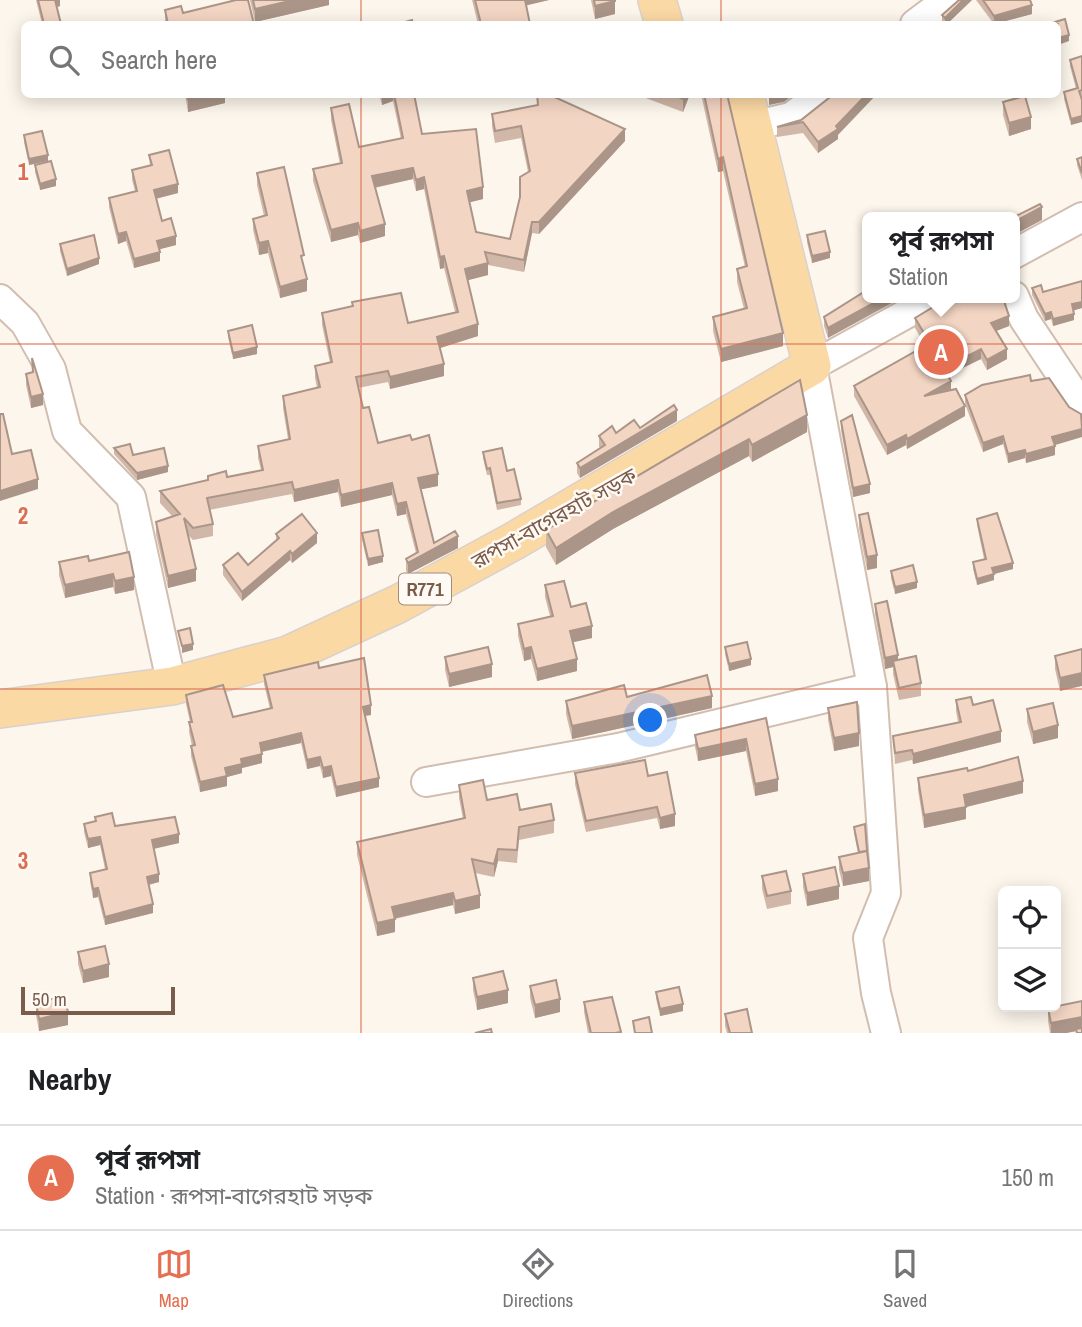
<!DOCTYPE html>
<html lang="en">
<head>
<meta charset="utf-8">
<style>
  body { margin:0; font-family:"Archivo Narrow","Noto Sans Bengali",sans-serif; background:#f6f6f6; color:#202124 }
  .controls { position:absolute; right:21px; bottom:21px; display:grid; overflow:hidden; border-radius:10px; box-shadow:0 4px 18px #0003 }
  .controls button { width:63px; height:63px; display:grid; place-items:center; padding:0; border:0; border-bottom:2px solid #e0e0e0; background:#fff; color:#202124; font:35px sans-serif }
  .scale { position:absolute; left:21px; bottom:18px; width:154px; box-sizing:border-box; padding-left:7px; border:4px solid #7a5c4d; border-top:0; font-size:19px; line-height:24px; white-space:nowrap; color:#7a5c4d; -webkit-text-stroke:5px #fffaf3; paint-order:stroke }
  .you { position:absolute; left:651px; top:721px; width:24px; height:24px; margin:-18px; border:5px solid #fff; border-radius:50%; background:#1a73e8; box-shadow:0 0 0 10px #1a73e833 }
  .badge { display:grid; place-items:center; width:46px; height:46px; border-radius:50%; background:#e76f51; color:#fff; font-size:23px; font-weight:700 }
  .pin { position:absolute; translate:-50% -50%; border:4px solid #fff; box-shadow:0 2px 7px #0006 }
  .popup { position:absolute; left:862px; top:212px; width:158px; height:91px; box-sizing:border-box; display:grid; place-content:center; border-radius:10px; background:#fff; filter:drop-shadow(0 2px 5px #0005); font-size:23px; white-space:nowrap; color:#757577 }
  .popup b { font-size:26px; color:#202124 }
  .popup::after { content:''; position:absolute; left:50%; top:100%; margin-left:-14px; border:14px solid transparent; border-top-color:#fff }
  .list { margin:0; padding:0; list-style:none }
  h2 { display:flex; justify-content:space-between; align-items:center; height:91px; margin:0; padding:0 28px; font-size:30px }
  h2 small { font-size:23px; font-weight:400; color:#757577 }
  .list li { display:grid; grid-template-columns:46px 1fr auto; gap:21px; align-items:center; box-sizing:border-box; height:105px; padding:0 28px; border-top:2px solid #e0e0e0 }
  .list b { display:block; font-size:26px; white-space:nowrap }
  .list p { margin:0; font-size:23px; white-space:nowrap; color:#757577 }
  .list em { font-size:23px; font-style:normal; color:#757577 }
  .icon { flex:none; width:38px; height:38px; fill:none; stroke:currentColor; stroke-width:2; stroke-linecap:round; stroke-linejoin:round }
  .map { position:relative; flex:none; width:1082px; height:1033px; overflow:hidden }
  .search { position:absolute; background:#fff; box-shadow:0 4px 18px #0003; left:21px; right:21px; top:21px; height:77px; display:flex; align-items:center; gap:18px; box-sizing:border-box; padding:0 24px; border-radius:10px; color:#757577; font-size:26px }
  .sheet { height:196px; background:#fff }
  nav { display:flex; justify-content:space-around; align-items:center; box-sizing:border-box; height:98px; border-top:2px solid #e0e0e0; background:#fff; font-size:19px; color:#757577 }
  nav a { display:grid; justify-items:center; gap:4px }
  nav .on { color:#e76f51 }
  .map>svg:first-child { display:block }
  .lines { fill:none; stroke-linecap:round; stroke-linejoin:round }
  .minor-casing { stroke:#d1beb0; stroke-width:32 }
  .major-casing { stroke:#dad1cd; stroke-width:40 }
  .minor { stroke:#fff; stroke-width:28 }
  .major { stroke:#fbd9a5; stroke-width:37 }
  .wall { fill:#d1b7a8 }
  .shaded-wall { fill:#aa9588 }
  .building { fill:#f3d5c3; stroke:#aa9588; stroke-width:2 }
  .grid { fill:none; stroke:#dc6d51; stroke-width:2; stroke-opacity:0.55 }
  .labels { text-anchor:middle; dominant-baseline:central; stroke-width:5; stroke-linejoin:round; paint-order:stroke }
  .shield { fill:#fffaf3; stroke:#a28b7f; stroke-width:2 }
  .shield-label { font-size:19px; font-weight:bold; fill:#7a5c4d }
  .street-label { font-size:21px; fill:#7a5c4d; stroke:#fffaf3 }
  .grid-label { font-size:23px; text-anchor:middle; font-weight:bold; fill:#dc6d51; stroke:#fffaf3; stroke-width:5; stroke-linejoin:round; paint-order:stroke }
</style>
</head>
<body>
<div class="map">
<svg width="1082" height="1033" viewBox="0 0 1082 1033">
  <rect width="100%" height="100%" fill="#fdf6ec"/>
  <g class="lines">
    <g class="minor-casing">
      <g id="minor">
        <polyline points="915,24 947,0"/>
        <polyline points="752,126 791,117 822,94"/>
        <polyline points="1014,254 1082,217"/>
        <polyline points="1014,296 1024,319 1082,406"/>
        <polyline points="0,299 25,323 51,369 67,431 131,497 172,686"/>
        <polyline points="426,782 618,748 872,687"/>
        <polyline points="886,1033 876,993 868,938 886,893 872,687 812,366 935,298"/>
      </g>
    </g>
    <g class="major-casing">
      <g id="major">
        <polyline points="657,0 664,24"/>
        <polyline points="0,709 172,686 288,655 398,604 514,541 812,366 745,94"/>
      </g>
    </g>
    <use href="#minor" class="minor"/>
    <use href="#major" class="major"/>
  </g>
  <g class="wall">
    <polygon points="36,0 60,0 60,6 57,7 61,24 42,24"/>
    <polygon points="250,0 329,0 329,5 255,22"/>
    <polygon points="472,0 549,0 526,5 530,24 478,24"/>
    <polygon points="591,0 615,0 615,14 595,19"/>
    <polygon points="972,0 947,24 942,24 942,15"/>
    <polygon points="976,0 1030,0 1032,14 994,24"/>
    <polygon points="165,10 183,13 254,24 165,24"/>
    <polygon points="1082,56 1082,97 1071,125 1064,99 1064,92 1076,89 1070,66 1070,60"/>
    <polygon points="185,94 225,94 225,103 188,112"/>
    <polygon points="379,94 415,94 414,95 422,134 483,199 470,202 476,232 510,239 528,172 521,138 495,143 492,126 492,114 537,105 537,94 619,94 553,97 625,141 539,234 532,233 524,272 488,265 488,275 468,280 478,336 440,348 444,376 390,389 388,382 358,388 363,408 378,443 412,440 438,486 421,489 434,543 458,548 408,574 406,571 406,559 416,553 406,514 397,516 392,495 341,507 338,492 294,502 292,494 209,510 213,524 213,536 193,540 188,535 196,581 168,588 156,534 156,522 172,516 160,503 160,491 208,480 208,476 227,477 261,470 258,458 258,446 288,439 283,408 283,396 317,388 315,378 315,366 330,363 322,325 322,313 352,306 352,302 408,323 455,312 444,268 440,269 424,189 416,191 413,179 375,188 385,236 360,243 358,235 331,242 313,181 313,169 340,164 331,120 331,108 359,147 401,139 393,101 382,105"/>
    <polygon points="635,94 690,94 683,112"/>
    <polygon points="701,94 727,94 783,346 721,362 713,331 713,317 744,309 737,282 737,269 745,267 723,171 718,172"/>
    <polygon points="832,96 838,139 818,153 803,133 777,137 777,127 801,120"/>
    <polygon points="1003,102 1031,129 1009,136 1003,115"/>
    <polygon points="24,135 48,161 29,165 24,142"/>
    <polygon points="149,155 178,193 156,199 162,221 176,245 159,249 160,261 134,268 126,241 118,244 109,207 109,198 135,191 132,180 132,170 150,166"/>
    <polygon points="1082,157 1082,180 1077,165 1077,159"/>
    <polygon points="35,165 56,186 40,190 35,172"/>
    <polygon points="257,173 304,267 307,291 280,298 268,253 259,255 253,230 253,219 264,216 257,185"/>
    <polygon points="807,235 830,258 812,263 807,242"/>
    <polygon points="60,244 99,264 67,276 60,251"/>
    <polygon points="1032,288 1043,292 1082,308 1073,310 1074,320 1053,326 1051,319 1045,321 1032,295"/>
    <polygon points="867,290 828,338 824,326 824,317"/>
    <polygon points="915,318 1009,326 996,331 1007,359 987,370 981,359 948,375 951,390 965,416 907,449 906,445 887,455 854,396 854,386 925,345 915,328"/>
    <polygon points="228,331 257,354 233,359 228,337"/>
    <polygon points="26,374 43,405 31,408 26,385"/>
    <polygon points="800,380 807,432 752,462 749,456 613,529 556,565 546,547 546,530"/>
    <polygon points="1031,381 1055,445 1055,455 1026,463 1025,458 1008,463 1003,444 983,452 965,404 965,395"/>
    <polygon points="677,421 580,478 577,473 577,463 600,448 599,446 599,436"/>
    <polygon points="841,421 870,493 853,497 841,430"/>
    <polygon points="114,448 168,472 137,480 114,454"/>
    <polygon points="483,452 507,471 521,499 521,505 497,510 490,475 487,475 483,458"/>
    <polygon points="859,515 877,568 867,570 859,528"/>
    <polygon points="977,519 1013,569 994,574 994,580 977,585 973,569 973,562 984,559 977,525"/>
    <polygon points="362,533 383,562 368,566 362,540"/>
    <polygon points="276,534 317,543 292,563 290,560 242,601 223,575 223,565 248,565 276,540"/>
    <polygon points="89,561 134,590 115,594 113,587 65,598 59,575 59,562"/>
    <polygon points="891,571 917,588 895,594 891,578"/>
    <polygon points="545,585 571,607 592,638 573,642 577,671 537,681 531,659 524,661 518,636 518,624 550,616 545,597"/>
    <polygon points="875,604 898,660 921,683 921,696 899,700 893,674 893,667 885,669 875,614"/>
    <polygon points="725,647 751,665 729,671 725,654"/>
    <polygon points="1082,649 1060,691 1055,669 1055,656"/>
    <polygon points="445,657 492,677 449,687 445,670"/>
    <polygon points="319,668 371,715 365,716 379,787 336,797 331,776 323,778 320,766 307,769 301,743 262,752 262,763 242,768 242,773 227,777 227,786 200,792 191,756 191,746 192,746 189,732 190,722 186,704 186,695 233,717 270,709 264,684 264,675"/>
    <polygon points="956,700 973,705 1001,742 913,764 912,760 895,764 893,736 958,722 956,711"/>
    <polygon points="566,701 712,708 572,739 566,714"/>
    <polygon points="828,708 859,746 834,751 828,720"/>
    <polygon points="1027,709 1058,738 1033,744 1027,722"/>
    <polygon points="766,718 778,791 755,796 746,751 698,761 695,747 695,735"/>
    <polygon points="968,771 1023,793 966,807 966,819 924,828 918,790 918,778"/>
    <polygon points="575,773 648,776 675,826 660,829 657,818 586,832 575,784"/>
    <polygon points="459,785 487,800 554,820 554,833 519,840 517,863 498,861 494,877 475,873 480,908 455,914 453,905 395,919 395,932 377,936 357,855 357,842 463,819 459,798"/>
    <polygon points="95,817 115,826 179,843 154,849 159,882 149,885 153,913 105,925 98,897 93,898 90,881 90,873 105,869 100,845 88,848 84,832 84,824 95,821"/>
    <polygon points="854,827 869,881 843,886 839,870 839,857 858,853 854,833"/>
    <polygon points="803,874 839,899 807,906 803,887"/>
    <polygon points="762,876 791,891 791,904 767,909 762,889"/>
    <polygon points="78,952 109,977 83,983 78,964"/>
    <polygon points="473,978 508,1003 477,1010 473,990"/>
    <polygon points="530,986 560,1012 535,1018 530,998"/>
    <polygon points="656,992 683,1011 660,1016 656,998"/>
    <polygon points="584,1002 621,1033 588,1033 584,1012"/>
    <polygon points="36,1003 68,1025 39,1031 36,1015"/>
    <polygon points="1048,1008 1082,1033 1076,1033 1076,1031 1066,1033 1050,1033 1048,1021"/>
    <polygon points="725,1014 752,1033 727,1033 725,1026"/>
  </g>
  <g class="shaded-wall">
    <polygon points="54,0 60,0 60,6 54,8"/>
    <polygon points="294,0 329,0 329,5 255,22 255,9"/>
    <polygon points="524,0 549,0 524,6"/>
    <polygon points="963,0 972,0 947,24 945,24 945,18"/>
    <polygon points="615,1 615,14 595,19 595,6"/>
    <polygon points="1032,5 1032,14 994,24 994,16"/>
    <polygon points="1069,35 1069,41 1058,45 1058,38"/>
    <polygon points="171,94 183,94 171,97"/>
    <polygon points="208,94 225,94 225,103 188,112 188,99"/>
    <polygon points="382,94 393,94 393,101 382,105"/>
    <polygon points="685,94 690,94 683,112 683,99"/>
    <polygon points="769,94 793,94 793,95 784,102 769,105"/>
    <polygon points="867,94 877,94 838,135 838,139 818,153 818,142 836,126"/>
    <polygon points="1082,116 1082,122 1071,125 1071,119"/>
    <polygon points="1031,117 1031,129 1009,136 1009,123"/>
    <polygon points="625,129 625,141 539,234 539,222"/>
    <polygon points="48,155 48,161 29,165 29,159"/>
    <polygon points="723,157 723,171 718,172 718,159"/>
    <polygon points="413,168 413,179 372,188 372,176"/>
    <polygon points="424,177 424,189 416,191 416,180"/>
    <polygon points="56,179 56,186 40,190 40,184"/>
    <polygon points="178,184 178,193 154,199 154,190"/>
    <polygon points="483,187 483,199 467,203 467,191"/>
    <polygon points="1042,207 1042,220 1014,235 1014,222"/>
    <polygon points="532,222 532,233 524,272 524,260"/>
    <polygon points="358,223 358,235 331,242 331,230"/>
    <polygon points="385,224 385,236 360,243 360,231"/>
    <polygon points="126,232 126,241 118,244 118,234"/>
    <polygon points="176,236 176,245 157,250 157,241"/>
    <polygon points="268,241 268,253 259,255 259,243"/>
    <polygon points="160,252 160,261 134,268 134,259"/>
    <polygon points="830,252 830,258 812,263 812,256"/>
    <polygon points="444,256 444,268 440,269 440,257"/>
    <polygon points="99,258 99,264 67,276 67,269"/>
    <polygon points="488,263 488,275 465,281 465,269"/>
    <polygon points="307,279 307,291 280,298 280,287"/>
    <polygon points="883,298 901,298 828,338 828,328"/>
    <polygon points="1082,302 1082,308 1072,311 1072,304"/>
    <polygon points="1051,312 1051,319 1045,321 1045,314"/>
    <polygon points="1074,314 1074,320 1053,326 1053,319"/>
    <polygon points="1009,316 1009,326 991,333 991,323"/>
    <polygon points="478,324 478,336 437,349 437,337"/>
    <polygon points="783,333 783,346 721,362 721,349"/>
    <polygon points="257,347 257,354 233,359 233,353"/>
    <polygon points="981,349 981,359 944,377 944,368"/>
    <polygon points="1007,349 1007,359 987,370 987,360"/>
    <polygon points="444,364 444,376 390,389 390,377"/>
    <polygon points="951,381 951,390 924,396"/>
    <polygon points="43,394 43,405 31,408 31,397"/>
    <polygon points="965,406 965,416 907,449 907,439"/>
    <polygon points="677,410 677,421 580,478 580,468"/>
    <polygon points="807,415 807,432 752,462 752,445"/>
    <polygon points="1082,429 1082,437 1052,446 1052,437"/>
    <polygon points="906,435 906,445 887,455 887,445"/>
    <polygon points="1003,436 1003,444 983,452 983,443"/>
    <polygon points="749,439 749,456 613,529 556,565 556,548 613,512"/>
    <polygon points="1055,446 1055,455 1026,463 1026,454"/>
    <polygon points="1025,450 1025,458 1008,463 1008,454"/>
    <polygon points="168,466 168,472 137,480 137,473"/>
    <polygon points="438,474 438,486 418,490 418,478"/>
    <polygon points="38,479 38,489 0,501 0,491"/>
    <polygon points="338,480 338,492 294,502 294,490"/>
    <polygon points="392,483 392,495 341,507 341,495"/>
    <polygon points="870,484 870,493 853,497 853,488"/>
    <polygon points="406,502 406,514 397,516 397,504"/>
    <polygon points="317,533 317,543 292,563 292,554"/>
    <polygon points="458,536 458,548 408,574 408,563"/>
    <polygon points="290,551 290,560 242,601 242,592"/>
    <polygon points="877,555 877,568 867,570 867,557"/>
    <polygon points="383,556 383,562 368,566 368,559"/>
    <polygon points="1013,563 1013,569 994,574 994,580 977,585 977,579 992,568"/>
    <polygon points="196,569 196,581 168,588 168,576"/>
    <polygon points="113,574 113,587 65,598 65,585"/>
    <polygon points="134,577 134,590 115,594 115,581"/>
    <polygon points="917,582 917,588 895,594 895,587"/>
    <polygon points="592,626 592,638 570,643 570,631"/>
    <polygon points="193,644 193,650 182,653 182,646"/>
    <polygon points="531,647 531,659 524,661 524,649"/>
    <polygon points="898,655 898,666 893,661 893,667 885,669 885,658"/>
    <polygon points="577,659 577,671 537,681 537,669"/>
    <polygon points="751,659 751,665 729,671 729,664"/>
    <polygon points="492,664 492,677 449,687 449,674"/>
    <polygon points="1082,673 1082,686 1060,691 1060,678"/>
    <polygon points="712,696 712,708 572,739 572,726"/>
    <polygon points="371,705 371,715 363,716 363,707"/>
    <polygon points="1058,725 1058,738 1033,744 1033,732"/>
    <polygon points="1001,731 1001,742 913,764 913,754"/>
    <polygon points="301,733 301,743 260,752 260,743"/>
    <polygon points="859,733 859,746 834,751 834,738"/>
    <polygon points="746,739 746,751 698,761 698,749"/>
    <polygon points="262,754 262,763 242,768 242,773 227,777 227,786 200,792 200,782 241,759"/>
    <polygon points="320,757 320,766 307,769 307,760"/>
    <polygon points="331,766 331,776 323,778 323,768"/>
    <polygon points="379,778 379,787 336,797 336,787"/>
    <polygon points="778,779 778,791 755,796 755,784"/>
    <polygon points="1023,781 1023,793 966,807 966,819 924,828 924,815 964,795"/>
    <polygon points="675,814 675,826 660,829 660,818"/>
    <polygon points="179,834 179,843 152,849 152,840"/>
    <polygon points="100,837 100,845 88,848 88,839"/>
    <polygon points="498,849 498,861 494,877 494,864"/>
    <polygon points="869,868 869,881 843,886 843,873"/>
    <polygon points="159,874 159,882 147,885 147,877"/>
    <polygon points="839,886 839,899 807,906 807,893"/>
    <polygon points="98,888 98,897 93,898 93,889"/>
    <polygon points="453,893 453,905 392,919 392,907"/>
    <polygon points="480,895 480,908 455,914 455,901"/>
    <polygon points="153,904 153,913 105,925 105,917"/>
    <polygon points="395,919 395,932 377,936 377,923"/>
    <polygon points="109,964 109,977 83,983 83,971"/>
    <polygon points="508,990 508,1003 477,1010 477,997"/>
    <polygon points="560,999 560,1012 535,1018 535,1005"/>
    <polygon points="683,1004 683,1011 660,1016 660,1009"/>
    <polygon points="68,1012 68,1025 39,1031 39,1019"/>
    <polygon points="1082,1017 1082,1030 1066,1033 1051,1033 1051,1023"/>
  </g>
  <g class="building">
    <polygon points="38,0 55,0 61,24 44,24"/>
    <polygon points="236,0 248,0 254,24 168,24 165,10 181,6 183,13"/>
    <polygon points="253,0 294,0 255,9"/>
    <polygon points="475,0 525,0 530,24 481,24"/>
    <polygon points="594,0 615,0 615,1 595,6"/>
    <polygon points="959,0 963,0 945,18 942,15"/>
    <polygon points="983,0 1030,0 1032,5 994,16"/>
    <polygon points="1065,19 1069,35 1058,38 1058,24 1048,24"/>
    <polygon points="412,20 413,24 398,24"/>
    <polygon points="573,22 574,24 546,24"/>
    <polygon points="1082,56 1082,90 1079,91 1082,100 1082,116 1071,119 1064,92 1078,88 1070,60"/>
    <polygon points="187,94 208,94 188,99"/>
    <polygon points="394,94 414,94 422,134 476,129 483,187 467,191 476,232 510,239 520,197 520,177 530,171 521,126 495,131 492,114 538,105 537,94 548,94 625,129 539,222 532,222 524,260 485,252 488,263 465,269 478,324 437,337 444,364 390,377 388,371 356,377 363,408 369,407 378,443 410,435 412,440 429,435 438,474 418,478 434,543 455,531 458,536 408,563 406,559 418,552 406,502 397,504 392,483 341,495 338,480 294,490 292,482 207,498 213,524 193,528 184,518 196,569 168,576 156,522 180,514 160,491 208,480 208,476 226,471 227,477 263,470 258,446 290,439 283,396 320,387 315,366 332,362 322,313 353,306 352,302 401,293 408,323 458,312 444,256 440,257 424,177 416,180 413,168 372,176 385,224 360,231 358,223 331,230 313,169 342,163 331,108 349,104 359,147 403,138"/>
    <polygon points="672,94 685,94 683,99"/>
    <polygon points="704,94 727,94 783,333 721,349 713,317 747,308 737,269 747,266 723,157 718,159"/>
    <polygon points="834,94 867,94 836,126 838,129 818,142 803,122 777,127 801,120"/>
    <polygon points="1025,96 1031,117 1009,123 1003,102"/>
    <polygon points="42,131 48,155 29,159 24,135"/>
    <polygon points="169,150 178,184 154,190 162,221 171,218 176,236 157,241 160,252 134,259 126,232 118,234 109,198 137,191 132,170 152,165 149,155"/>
    <polygon points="1082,157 1082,173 1077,159"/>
    <polygon points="51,161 56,179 40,184 35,165"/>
    <polygon points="284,167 304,255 301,256 307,279 280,287 268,241 259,243 253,219 267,215 257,173"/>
    <polygon points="1040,204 1042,207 1014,222 1014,217"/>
    <polygon points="825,231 830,252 812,256 807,235"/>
    <polygon points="94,235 99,258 67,269 60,244"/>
    <polygon points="1082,281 1082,302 1072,304 1074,314 1053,319 1051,312 1045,314 1032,288 1041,285 1043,292"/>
    <polygon points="867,290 867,298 883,298 828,328 824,317"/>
    <polygon points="948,298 1003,298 1009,316 991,323 1007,349 987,360 981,349 944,368 951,381 924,396 956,389 965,406 907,439 906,435 887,445 854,386 930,343 915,318"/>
    <polygon points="252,325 257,347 233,353 228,331"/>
    <polygon points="32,358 43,394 31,397 26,374 33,372"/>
    <polygon points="1030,375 1031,381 1049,378 1069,407 1081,414 1082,429 1052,437 1055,446 1026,454 1025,450 1008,454 1003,436 983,443 965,395 982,385"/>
    <polygon points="800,380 807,415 752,445 749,439 613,512 556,548 546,530"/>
    <polygon points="674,405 677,410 580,468 577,463 605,445 599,436 612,426 616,433 634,420 640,428"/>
    <polygon points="0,414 3,414 12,454 31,450 38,479 0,491"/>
    <polygon points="852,415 870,484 853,488 841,421"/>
    <polygon points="130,444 133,455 164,448 168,466 137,473 114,448"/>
    <polygon points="502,448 507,471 514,469 521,499 497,503 490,468 487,469 483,452"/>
    <polygon points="868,513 877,555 867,557 859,515"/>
    <polygon points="997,513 1013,563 992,568 994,574 977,579 973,562 986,559 977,519"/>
    <polygon points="302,514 317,533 292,554 290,551 242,592 223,565 238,553 248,565 279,538 276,534"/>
    <polygon points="378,530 383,556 368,559 362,533"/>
    <polygon points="129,552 134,577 115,581 113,574 65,585 59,562 88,556 89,561"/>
    <polygon points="913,565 917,582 895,587 891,571"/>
    <polygon points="564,581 571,607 586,603 592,626 570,631 577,659 537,669 531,647 524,649 518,624 553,616 545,585"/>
    <polygon points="887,601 898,655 885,658 875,604"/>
    <polygon points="190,628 193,644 182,646 178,631"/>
    <polygon points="747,642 751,659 729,664 725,647"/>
    <polygon points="488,647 492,664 449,674 445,657"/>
    <polygon points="1082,649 1082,673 1060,678 1055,656"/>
    <polygon points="916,656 921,683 899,688 893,661"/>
    <polygon points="364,658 371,705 363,707 379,778 336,787 331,766 323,768 320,757 307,760 301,733 260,743 262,754 241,759 242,764 225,768 227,776 200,782 191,746 195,745 189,722 192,722 186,695 223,685 233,717 272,708 264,675 318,662 319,668"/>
    <polygon points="707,675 712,696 572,726 566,701 624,685 627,697"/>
    <polygon points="971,697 973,705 993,700 1001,731 913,754 912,750 895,753 893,736 961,722 956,700"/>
    <polygon points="857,702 859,733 834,738 828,708"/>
    <polygon points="1053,703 1058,725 1033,732 1027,709"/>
    <polygon points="766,718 778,779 755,784 746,739 698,749 695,735"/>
    <polygon points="1018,757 1023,781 964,795 966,807 924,815 918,778 967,768 968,771"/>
    <polygon points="645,760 648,776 667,772 675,814 660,818 657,807 586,821 575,773"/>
    <polygon points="483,780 487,800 517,794 520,810 551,804 554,820 519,827 517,850 498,849 494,864 472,859 480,895 455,901 453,893 392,907 395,919 377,923 357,842 465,818 459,785"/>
    <polygon points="112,813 115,826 175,817 179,834 152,840 159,874 147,877 153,904 105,917 98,888 93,889 90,873 107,869 100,837 88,839 84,824 96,821 95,817"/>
    <polygon points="865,824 867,851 859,852 854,827"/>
    <polygon points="867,851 869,868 843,873 839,857"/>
    <polygon points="835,867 839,886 807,893 803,874"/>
    <polygon points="786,871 791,891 767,896 762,876"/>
    <polygon points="105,946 109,964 83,971 78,952"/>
    <polygon points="503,971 508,990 477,997 473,978"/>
    <polygon points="556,980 560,999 535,1005 530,986"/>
    <polygon points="679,987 683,1004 660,1009 656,992"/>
    <polygon points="64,996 68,1012 39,1019 36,1003"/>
    <polygon points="612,997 621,1032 615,1033 591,1033 584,1002"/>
    <polygon points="1082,1001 1082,1017 1051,1023 1048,1008"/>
    <polygon points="747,1009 752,1033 730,1033 725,1014"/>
    <polygon points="649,1017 652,1033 635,1033 633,1021"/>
    <polygon points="1082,1028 1082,1033 1077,1033 1076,1029"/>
    <polygon points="491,1029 492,1033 475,1033"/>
  </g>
  <path class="grid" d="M361,0V24M721,0V24M361,94V1033M721,94V1033M0,344H1082M0,689H1082"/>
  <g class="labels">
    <rect class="shield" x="399" y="573.5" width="52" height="31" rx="5"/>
    <g class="shield-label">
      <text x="425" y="589">R771</text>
    </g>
    <g class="street-label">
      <text transform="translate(554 518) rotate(-29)">রূপসা-বাগেরহাট সড়ক</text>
    </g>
  </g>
  <g class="grid-label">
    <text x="23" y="180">1</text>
    <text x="23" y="524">2</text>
    <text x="23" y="869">3</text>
  </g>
</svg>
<div class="controls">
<button><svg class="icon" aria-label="locate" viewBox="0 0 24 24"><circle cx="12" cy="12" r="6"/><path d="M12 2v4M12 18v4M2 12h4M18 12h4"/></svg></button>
<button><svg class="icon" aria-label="layers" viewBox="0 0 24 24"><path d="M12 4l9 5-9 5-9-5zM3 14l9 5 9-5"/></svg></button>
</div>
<div class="scale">50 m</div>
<div class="you"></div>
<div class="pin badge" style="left:941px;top:352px">A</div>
<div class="popup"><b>পূর্ব রূপসা</b>Station</div>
<div class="search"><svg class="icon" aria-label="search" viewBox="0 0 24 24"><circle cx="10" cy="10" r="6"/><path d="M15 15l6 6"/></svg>Search here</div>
</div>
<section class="sheet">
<h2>Nearby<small></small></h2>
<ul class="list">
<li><span class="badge">A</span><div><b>পূর্ব রূপসা</b><p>Station · রূপসা-বাগেরহাট সড়ক</p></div><em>150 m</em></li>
</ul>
</section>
<nav>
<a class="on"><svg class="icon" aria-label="map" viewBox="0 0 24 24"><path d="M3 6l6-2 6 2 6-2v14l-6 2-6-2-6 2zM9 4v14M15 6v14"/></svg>Map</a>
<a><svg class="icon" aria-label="directions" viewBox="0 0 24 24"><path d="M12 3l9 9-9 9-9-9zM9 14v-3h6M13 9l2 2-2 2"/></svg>Directions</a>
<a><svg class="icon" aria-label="saved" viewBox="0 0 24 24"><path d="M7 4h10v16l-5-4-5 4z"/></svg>Saved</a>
</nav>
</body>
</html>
